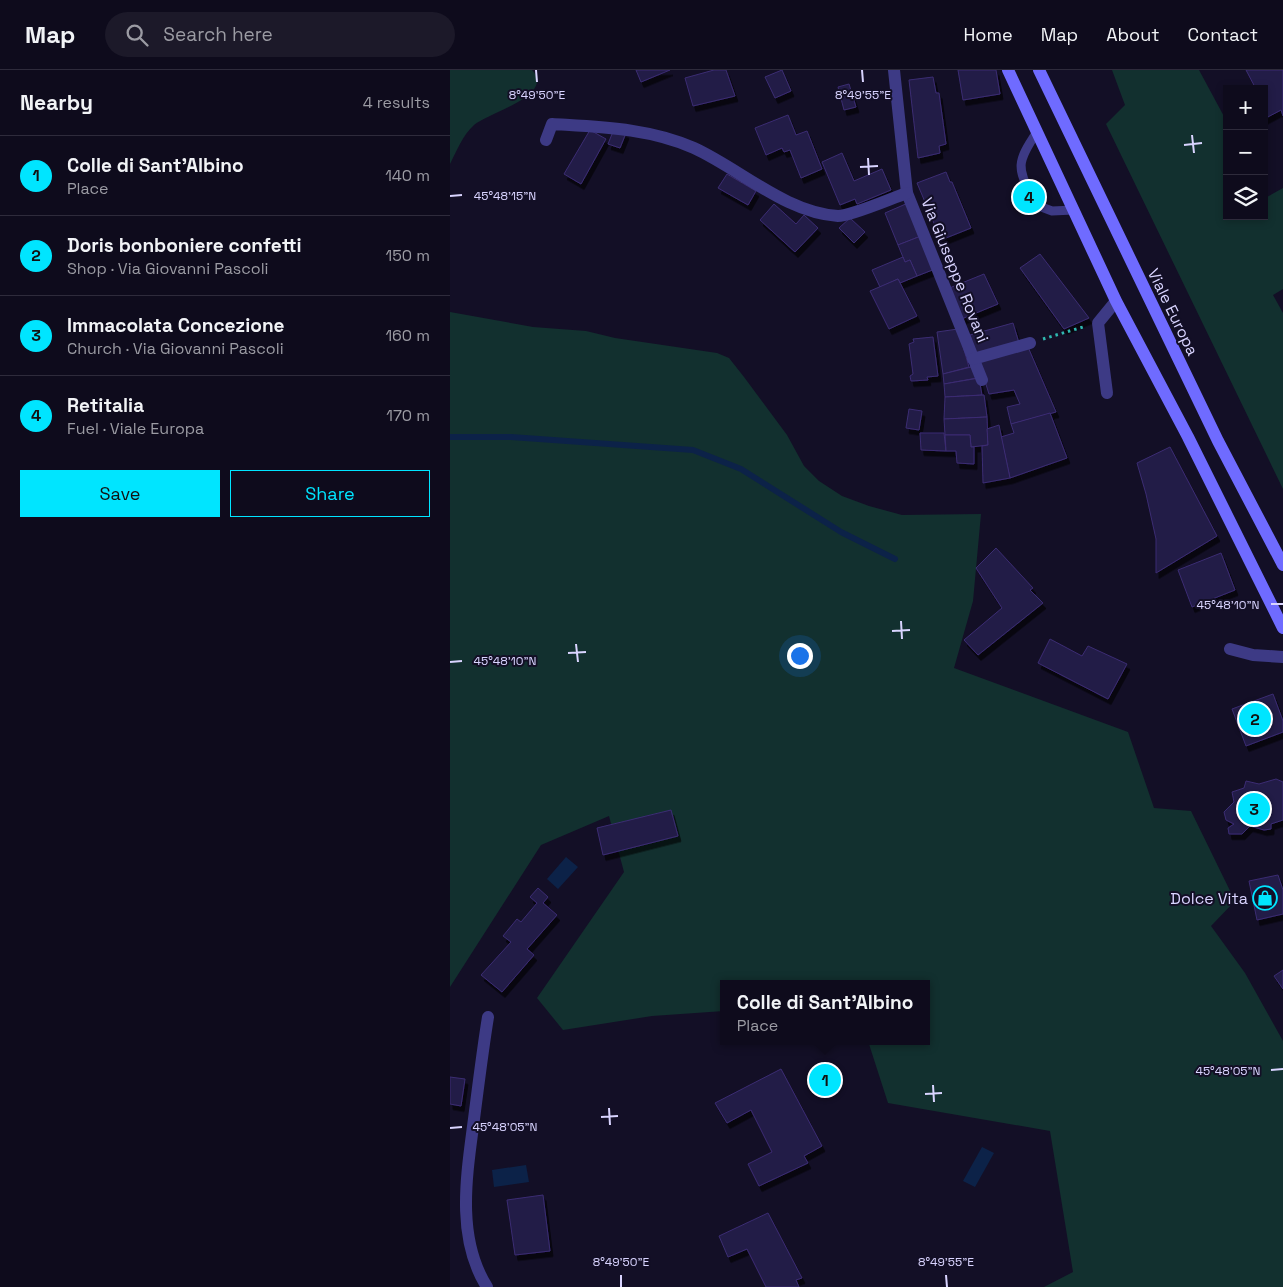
<!DOCTYPE html>
<html lang="en">
<head>
<meta charset="utf-8">
<style>
  body { margin:0; font-family:"Space Grotesk",sans-serif; background:#1c1929; color:#f1f3f6 }
  .controls { position:absolute; right:15px; top:15px; display:grid; overflow:hidden; border-radius:0px; box-shadow:0 2px 8px #0003 }
  .controls button { width:45px; height:45px; display:grid; place-items:center; padding:0; border:0; border-bottom:1px solid #2e2b3b; background:#0e0b1c; color:#f1f3f6; font:25px sans-serif }
  .you { position:absolute; left:349px; top:585px; width:18px; height:18px; margin:-12px; border:4px solid #fff; border-radius:50%; background:#1a73e8; box-shadow:0 0 0 8px #1a73e833 }
  .badge { display:grid; place-items:center; width:32px; height:32px; border-radius:50%; background:#00e5ff; color:#111; font-size:16px; font-weight:700 }
  .pin { position:absolute; translate:-50% -50%; border:2px solid #fff; box-shadow:0 1px 5px #0006 }
  .popup { position:absolute; left:270px; top:910px; width:210px; height:65px; box-sizing:border-box; display:grid; place-content:center; border-radius:0px; background:#0e0b1c; filter:drop-shadow(0 1px 4px #0005); font-size:16px; white-space:nowrap; color:#9b9ba3 }
  .popup b { font-size:19px; color:#f1f3f6 }
  .popup::after { content:''; position:absolute; left:50%; top:100%; margin-left:-10px; border:10px solid transparent; border-top-color:#0e0b1c }
  .list { margin:0; padding:0; list-style:none }
  h2 { display:flex; justify-content:space-between; align-items:center; height:65px; margin:0; padding:0 20px; font-size:21px }
  h2 small { font-size:16px; font-weight:400; color:#9b9ba3 }
  .list li { display:grid; grid-template-columns:32px 1fr auto; gap:15px; align-items:center; box-sizing:border-box; height:80px; padding:0 20px; border-top:1px solid #2e2b3b }
  .list b { display:block; font-size:19px; white-space:nowrap }
  .list p { margin:0; font-size:16px; white-space:nowrap; color:#9b9ba3 }
  .list em { font-size:16px; font-style:normal; color:#9b9ba3 }
  .actions { display:flex; gap:10px; padding:15px 20px }
  .actions a { flex:1; padding:11px 0; border:1px solid #00e5ff; border-radius:0px; text-align:center; font-size:18px; color:#00e5ff }
  .actions .main { background:#00e5ff; color:#111 }
  .icon { flex:none; width:28px; height:28px; fill:none; stroke:currentColor; stroke-width:2; stroke-linecap:round; stroke-linejoin:round }
  .map { position:relative; flex:none; width:833px; height:1217px; overflow:hidden }
  header { display:flex; align-items:center; gap:30px; box-sizing:border-box; height:70px; padding:0 25px; background:#0e0b1c; border-bottom:1px solid #2e2b3b }
  header strong { font-size:24px }
  nav { display:flex; gap:28px; margin-inline-start:auto; font-size:18px }
  .search { width:350px; height:45px; background:#1c1929; display:flex; align-items:center; gap:12px; box-sizing:border-box; padding:0 18px; border-radius:28px; color:#9b9ba3; font-size:19px }
  main { display:flex }
  aside { flex:1; background:#0e0b1c }
  .map>svg:first-child { display:block }
  .green { fill:#12302f }
  .water { fill:#0c2248 }
  .lines { fill:none; stroke-linecap:round; stroke-linejoin:round }
  .stream { stroke:#0c2248; stroke-width:6 }
  .building { fill:#241b47; stroke:#3b2d73; filter:url(#shadow) }
  .path { stroke:#2fb8b0; stroke-width:3; stroke-dasharray:2.5 4; stroke-linecap:butt }
  .lane { stroke:#3d3a85; stroke-width:9 }
  .street { stroke:#3d3a85; stroke-width:12 }
  .secondary { stroke:#6f6bff; stroke-width:12 }
  .ticks { fill:none; stroke:#d9d4ff; stroke-width:2 }
  .labels { text-anchor:middle; dominant-baseline:central; stroke-width:4; stroke-linejoin:round; paint-order:stroke }
  .street-label { font-size:16px; fill:#d9d4ff; stroke:#130f26 }
  .poi-label { font-size:16px; fill:#d9d4ff; stroke:#130f26; text-anchor:end }
  .ticks-label { font-size:12px; text-anchor:middle; fill:#d9d4ff; stroke:#130f26; stroke-width:4; stroke-linejoin:round; paint-order:stroke }
</style>
</head>
<body>
<header>
<strong>Map</strong>
<div class="search"><svg class="icon" aria-label="search" viewBox="0 0 24 24"><circle cx="10" cy="10" r="6"/><path d="M15 15l6 6"/></svg>Search here</div>
<nav><a>Home</a><a>Map</a><a>About</a><a>Contact</a></nav>
</header>
<main>
<aside>
<h2>Nearby<small>4 results</small></h2>
<ul class="list">
<li><span class="badge">1</span><div><b>Colle di Sant'Albino</b><p>Place</p></div><em>140 m</em></li>
<li><span class="badge">2</span><div><b>Doris bonboniere confetti</b><p>Shop · Via Giovanni Pascoli</p></div><em>150 m</em></li>
<li><span class="badge">3</span><div><b>Immacolata Concezione</b><p>Church · Via Giovanni Pascoli</p></div><em>160 m</em></li>
<li><span class="badge">4</span><div><b>Retitalia</b><p>Fuel · Viale Europa</p></div><em>170 m</em></li>
</ul>
<div class="actions"><a class="main">Save</a><a>Share</a></div>
</aside>
<div class="map">
<svg width="833" height="1217" viewBox="0 0 833 1217">
  <defs>
    <filter id="shadow"><feDropShadow dx="3" dy="5.5" stdDeviation="0" flood-color="#0009"/></filter>
  </defs>
  <rect width="100%" height="100%" fill="#130f26"/>
  <g class="green">
    <path d="M0,0H82C106,25 38,43 24,55C13,65 7,80 0,94Z"/>
    <polygon points="662,0 749,0 777,52 777,146 814,146 814,121 817,127 833,118 833,219 823,225 833,243 833,419 656,54 675,35"/>
    <polygon points="0,242 83,257 136,261 165,268 267,283 279,288 294,307 337,365 354,396 369,411 392,426 419,436 452,445 531,444 523,531 504,598 678,662 704,738 741,741 785,831 761,856 795,903 833,971 833,1217 594,1217 623,1202 600,1061 438,1033 418,971 476,971 476,914 274,914 274,941 202,946 113,960 87,928 174,802 159,746 91,775 0,917"/>
  </g>
  <g class="water">
    <polygon points="116,787 128,797 108,819 97,809"/>
    <polygon points="532,1077 544,1083 525,1117 513,1111"/>
    <polygon points="76,1095 79,1112 44,1117 42,1100"/>
  </g>
  <g class="lines">
    <polyline class="stream" points="0,367 61,367 243,380 291,399 391,462 445,489"/>
  </g>
  <g class="building">
    <polygon points="186,0 220,0 191,12"/>
    <polygon points="264,0 276,0 285,26 243,36 235,8"/>
    <polygon points="332,0 341,21 325,28 315,7"/>
    <polygon points="508,0 546,0 550,24 513,30"/>
    <polygon points="796,0 833,0 833,46 831,40 814,49 814,19 806,19"/>
    <polygon points="483,7 486,23 489,23 496,74 489,76 490,83 468,88 459,10"/>
    <polygon points="399,14 406,37 394,40 388,17"/>
    <polygon points="338,45 346,65 357,61 372,99 351,108 340,80 334,82 332,78 316,85 305,58"/>
    <polygon points="164,59 176,63 170,78 158,74"/>
    <polygon points="140,60 156,69 131,114 114,104"/>
    <polygon points="392,83 404,111 432,99 441,120 407,134 405,129 390,135 372,92"/>
    <polygon points="496,102 500,112 502,112 521,158 491,170 467,113"/>
    <polygon points="277,104 306,121 298,135 268,118"/>
    <polygon points="582,111 591,128 576,135 568,118"/>
    <polygon points="458,133 471,166 448,175 435,143"/>
    <polygon points="324,134 346,154 354,145 368,158 345,182 310,150"/>
    <polygon points="400,148 415,162 404,173 389,158"/>
    <polygon points="471,166 485,199 467,206 460,190 455,192 448,175"/>
    <polygon points="590,184 639,248 614,259 570,198"/>
    <polygon points="453,187 455,192 460,190 467,206 450,213 448,209 430,217 422,200"/>
    <polygon points="534,204 548,234 509,250 497,219"/>
    <polygon points="448,209 467,246 439,259 420,221"/>
    <polygon points="563,253 569,273 526,285 520,265"/>
    <polygon points="508,259 519,297 493,304 487,262"/>
    <polygon points="483,267 488,306 477,307 478,310 461,311 460,306 463,304 459,274 464,272 463,269"/>
    <polygon points="578,277 606,342 561,354 557,337 570,334 564,320 539,324 529,292"/>
    <polygon points="525,296 527,308 494,314 493,304"/>
    <polygon points="529,308 532,325 495,327 494,314"/>
    <polygon points="534,325 537,347 494,349 495,327"/>
    <polygon points="459,339 472,341 469,360 456,358"/>
    <polygon points="600,343 617,388 560,408 551,367 564,363 561,354"/>
    <polygon points="537,347 538,375 521,377 520,365 495,365 494,349"/>
    <polygon points="549,355 560,408 533,413 532,376 538,375 537,359"/>
    <polygon points="470,363 494,363 496,381 471,380"/>
    <polygon points="495,365 520,365 521,377 524,377 524,394 507,393 506,381 496,381"/>
    <polygon points="720,377 767,466 706,503 706,469 696,424 687,393"/>
    <polygon points="546,478 583,518 580,520 593,533 528,585 514,570 552,538 526,498"/>
    <polygon points="771,483 785,520 742,537 728,500"/>
    <polygon points="600,569 632,586 638,576 677,594 658,629 588,593"/>
    <polygon points="823,624 833,651 833,662 796,676 782,639"/>
    <polygon points="826,709 833,712 833,750 821,754 821,759 814,760 800,756 792,764 779,764 778,758 784,754 776,750 774,742 784,732 782,722 794,718 796,711 809,714"/>
    <polygon points="221,740 228,766 153,785 147,758"/>
    <polygon points="828,805 833,820 833,844 807,850 799,811"/>
    <polygon points="88,818 98,827 93,833 107,845 77,879 84,885 52,922 31,905 61,872 53,866 67,849 71,852 87,833 80,827"/>
    <polygon points="833,900 833,919 824,906"/>
    <polygon points="331,999 372,1076 354,1086 358,1093 309,1116 298,1094 322,1082 301,1040 277,1053 265,1033"/>
    <polygon points="0,1007 15,1009 11,1036 0,1034"/>
    <polygon points="93,1125 100,1181 65,1185 57,1130"/>
    <polygon points="318,1143 352,1208 346,1210 349,1217 316,1217 297,1179 278,1187 269,1166"/>
  </g>
  <g class="lines">
    <polyline class="path" points="593,269 633,257"/>
    <path class="lane" d="M587,62C563,97 569,99 586,135L602,141L624,140"/>
    <g class="street">
      <polyline points="444,0 457,123 532,310"/>
      <path d="M96,70L102,54C150,57 199,58 244,78C290,99 336,143 388,146C401,146 442,128 457,123"/>
      <polyline points="523,289 580,273"/>
      <polyline points="657,323 648,253 666,231"/>
      <polyline points="780,579 803,585 833,587"/>
      <path d="M37,1217C4,1165 18,1098 25,1041C29,1010 33,978 38,947"/>
    </g>
    <g class="secondary">
      <polyline points="558,0 666,231 738,367 833,558"/>
      <polyline points="589,0 768,371 833,495"/>
    </g>
  </g>
  <path class="ticks" d="M86,0L87,12M412,0L413,12M742,65L744,83M734,75L752,73M418,88L419,105M410,97L428,96M0,126L12,125M821,534H833M451,551L452,569M442,561L460,560M126,574L128,592M118,583L136,582M0,592L12,591M821,1000L833,999M483,1015L484,1032M475,1024L492,1023M159,1038L160,1055M151,1047L168,1046M0,1058L12,1057M171,1205V1217M496,1205L497,1217"/>
  <defs>
    <g id="shop-ring" transform="scale(1.25)"><circle r="9.5" fill="#130f26" stroke="#00e5ff" stroke-width="1.5"/><path d="M-5-2.5h2.3a2.7 3.5 0 0 1 5.4 0H5L5.5 6h-11ZM-1.5-2.5h3a1.5 2.3 0 0 0-3 0Z" fill="#00e5ff"/></g>
  </defs>
  <g fill-rule="evenodd">
    <use href="#shop-ring" x="815" y="828"/>
  </g>
  <g class="labels">
    <g class="street-label">
      <text transform="translate(505 200) rotate(68)">Via Giuseppe Rovani</text>
      <text transform="translate(723 242) rotate(64)">Viale Europa</text>
    </g>
    <g class="poi-label">
      <text x="798" y="828">Dolce Vita</text>
    </g>
  </g>
  <g class="ticks-label">
    <text x="87" y="29">8°49'50"E</text>
    <text x="413" y="29">8°49'55"E</text>
    <text x="55" y="130">45°48'15"N</text>
    <text x="778" y="539">45°48'10"N</text>
    <text x="55" y="595">45°48'10"N</text>
    <text x="778" y="1005">45°48'05"N</text>
    <text x="55" y="1061">45°48'05"N</text>
    <text x="171" y="1196">8°49'50"E</text>
    <text x="496" y="1196">8°49'55"E</text>
  </g>
</svg>
<div class="controls">
<button>+</button>
<button>−</button>
<button><svg class="icon" aria-label="layers" viewBox="0 0 24 24"><path d="M12 4l9 5-9 5-9-5zM3 14l9 5 9-5"/></svg></button>
</div>
<div class="you"></div>
<div class="pin badge" style="left:375px;top:1010px">1</div>
<div class="popup"><b>Colle di Sant'Albino</b>Place</div>
<div class="pin badge" style="left:805px;top:649px">2</div>
<div class="pin badge" style="left:804px;top:739px">3</div>
<div class="pin badge" style="left:579px;top:127px">4</div>
</div>
</main>
</body>
</html>
